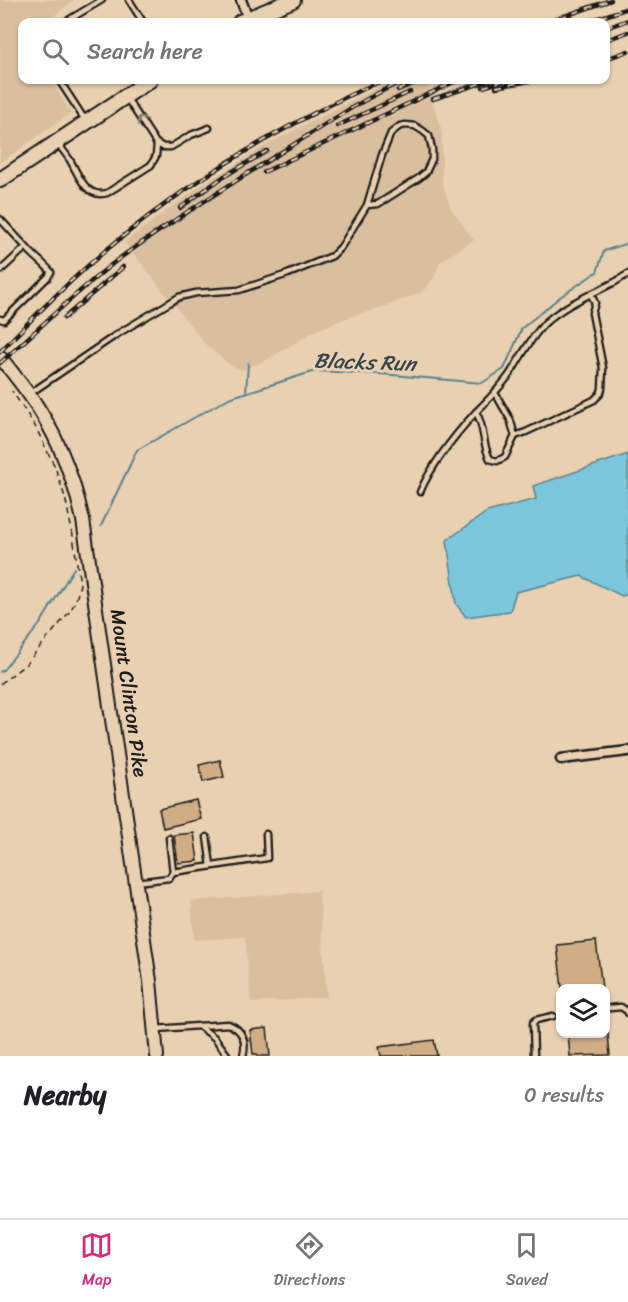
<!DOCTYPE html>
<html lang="en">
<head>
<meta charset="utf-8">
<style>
  body { margin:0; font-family:Sriracha,sans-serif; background:#f2f2f2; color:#202124 }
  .controls { position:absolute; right:18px; bottom:18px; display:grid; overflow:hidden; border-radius:12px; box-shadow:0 2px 4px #0004 }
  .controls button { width:54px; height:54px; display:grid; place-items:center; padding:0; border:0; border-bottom:2px solid #e0e0e0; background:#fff; color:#202124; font:30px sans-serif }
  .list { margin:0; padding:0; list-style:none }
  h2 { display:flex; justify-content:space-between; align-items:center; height:78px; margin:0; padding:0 24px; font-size:26px }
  h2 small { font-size:20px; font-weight:400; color:#757577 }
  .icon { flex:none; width:33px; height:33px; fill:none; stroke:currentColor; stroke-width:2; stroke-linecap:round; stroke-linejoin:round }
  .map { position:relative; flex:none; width:628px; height:1056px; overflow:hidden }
  .search { position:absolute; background:#fff; box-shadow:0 2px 4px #0004; left:18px; right:18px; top:18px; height:66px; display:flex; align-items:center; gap:15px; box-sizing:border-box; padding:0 21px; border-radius:12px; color:#757577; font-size:22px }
  .sheet { height:162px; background:#fff }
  nav { display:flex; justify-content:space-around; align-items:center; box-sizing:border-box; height:84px; border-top:2px solid #e0e0e0; background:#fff; font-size:16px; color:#757577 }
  nav a { display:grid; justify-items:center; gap:3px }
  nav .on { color:#db2777 }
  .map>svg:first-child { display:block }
  .built { fill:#dabf9f }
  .water { fill:#7cc6dc; stroke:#56828f; stroke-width:1.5 }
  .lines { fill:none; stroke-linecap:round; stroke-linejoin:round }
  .stream { stroke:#56828f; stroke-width:2 }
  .building { fill:#d0ad85; stroke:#1c1c1c; stroke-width:1.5 }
  .service-casing { stroke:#1c1c1c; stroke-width:9 }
  .minor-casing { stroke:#1c1c1c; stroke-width:13 }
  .secondary-casing { stroke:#1c1c1c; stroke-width:16 }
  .primary-casing { stroke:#1c1c1c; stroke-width:18 }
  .path { stroke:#1c1c1c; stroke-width:1.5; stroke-dasharray:6 4.5; stroke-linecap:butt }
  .service { stroke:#e9d0b1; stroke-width:4.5 }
  .minor { stroke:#e9d0b1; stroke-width:8 }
  .secondary { stroke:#e9d0b1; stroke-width:12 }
  .primary { stroke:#e9d0b1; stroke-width:14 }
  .rail-casing { stroke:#1c1c1c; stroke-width:4.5 }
  .rail { stroke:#e9d0b1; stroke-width:2; stroke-dasharray:7; stroke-linecap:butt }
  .oneway { stroke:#8d7f6e }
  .labels { text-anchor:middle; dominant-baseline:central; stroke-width:6; stroke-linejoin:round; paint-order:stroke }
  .street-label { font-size:20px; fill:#1c1c1c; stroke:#e9d0b1 }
  .water-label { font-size:21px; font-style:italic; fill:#34464c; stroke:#e9d0b1 }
</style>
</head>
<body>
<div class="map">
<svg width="628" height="1056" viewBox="0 0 628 1056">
  <rect width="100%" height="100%" fill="#e9d0b1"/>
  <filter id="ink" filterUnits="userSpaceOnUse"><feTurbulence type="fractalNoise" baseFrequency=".0167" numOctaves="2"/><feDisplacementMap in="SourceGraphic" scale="12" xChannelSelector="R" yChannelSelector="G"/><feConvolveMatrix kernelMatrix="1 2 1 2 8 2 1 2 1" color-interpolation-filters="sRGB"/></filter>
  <g filter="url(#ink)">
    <g class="built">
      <polygon points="0,0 74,0 47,22 22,22 22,80 51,80 71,113 0,163"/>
      <polygon points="398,80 426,80 442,132 442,182 450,207 474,240 440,262 434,278 422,292 382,308 349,317 315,331 263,362 241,370 230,365 207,346 124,242 203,184 268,144 366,93"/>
      <polygon points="319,891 327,997 251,1003 245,937 194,940 191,901"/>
    </g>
    <polygon class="water" points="628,454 628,594 622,596 581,576 516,592 510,611 466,617 456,604 447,540 487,512 536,499 533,486"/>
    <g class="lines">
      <g class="stream">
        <polyline points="246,393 248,363"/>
        <polyline points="101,526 137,450 229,398 315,371 381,374 482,383 504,369 522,328 560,297 597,272 604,251 628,243"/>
        <polyline points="0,672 4,669 40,624 74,568"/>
      </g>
    </g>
    <g class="building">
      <polygon points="220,760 224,777 203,782 199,765"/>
      <polygon points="196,800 201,819 163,828 159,809"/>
      <polygon points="194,833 198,861 178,863 174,835"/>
      <polygon points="596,941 602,988 562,988 557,945"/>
      <polygon points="267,1028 270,1056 258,1056 257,1054 253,1054 250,1030"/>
      <polygon points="568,1034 608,1034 610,1055 570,1056"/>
      <polygon points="434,1040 437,1056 381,1056 379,1047"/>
    </g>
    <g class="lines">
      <g class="service-casing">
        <g id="service">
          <polyline points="129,0 143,22"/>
          <polyline points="65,22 102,0"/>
          <polyline points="59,80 85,120"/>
          <polyline points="126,97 156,143 163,147 171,147 191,135 209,128"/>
          <path d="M58,144C62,149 66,154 70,160C78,174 86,199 107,193L151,165L156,156L157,144"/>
          <polyline points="0,219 26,247 0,271"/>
          <path d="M0,319L4,320L48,277L51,272C43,262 34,257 26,247"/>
          <polyline points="495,393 510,419 515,436 526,432 594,400 600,394 602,389 603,368 592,313 595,303 591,294 615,282 628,274"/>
          <polyline points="29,394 119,333 179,297 196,293 239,290 288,274 332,256 341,247 367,205 382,155 391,133 400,126 406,125 415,126 423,131 429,136 432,149 432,159 426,172 419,178 378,204 367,205"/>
          <path d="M515,436L505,457L497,461L490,459C482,444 485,427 476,412C488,400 500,388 510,374C521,357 530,339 544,324C557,311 574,302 591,294"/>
          <path d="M420,492C433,462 454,436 476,412"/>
          <polyline points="207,837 211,866"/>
          <polyline points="173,872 267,858 266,834"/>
          <polyline points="136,882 169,878 173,872 169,838"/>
          <polyline points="610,1008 621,1007 627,1011 628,1013"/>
          <polyline points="199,1026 215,1038 228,1056"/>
          <path d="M156,1029L228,1024C243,1030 247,1041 243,1056"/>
          <polyline points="534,1056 533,1023 536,1020 553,1016"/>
        </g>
      </g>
      <g class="minor-casing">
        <g id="minor">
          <polyline points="241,0 248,18"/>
          <polyline points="561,759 628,751"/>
        </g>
      </g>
      <g class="secondary-casing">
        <path id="secondary" d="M0,357C10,369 19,381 28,393C56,431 73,475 83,520L150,981L157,1056"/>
      </g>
      <g class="primary-casing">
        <g id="primary">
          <polyline points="240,22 293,0"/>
          <polyline points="0,180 150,80"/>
        </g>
      </g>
      <polyline class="path" points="0,684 26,664 71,610 77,597 80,584 73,536 65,497 55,467 35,426 12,391"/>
      <use href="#service" class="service"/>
      <use href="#minor" class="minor"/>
      <use href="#secondary" class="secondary"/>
      <use href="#primary" class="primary"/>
      <g class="rail-casing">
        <g id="rail">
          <polyline points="547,22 611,0"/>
          <polyline points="587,22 628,8"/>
          <polyline points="606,28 628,20"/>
          <polyline points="606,40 628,32"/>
          <polyline points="606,59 628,51"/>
          <polyline points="483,87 505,80"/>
          <polyline points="496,87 535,80"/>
          <polyline points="398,90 422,80"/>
          <polyline points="433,99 490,80"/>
          <polyline points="337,126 410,92"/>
          <polyline points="264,172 458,80"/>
          <polyline points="180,208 223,177 267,151"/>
          <polyline points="64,318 123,267"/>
          <path d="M0,352C37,313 75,275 116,242C173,195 237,154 303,119C330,105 357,90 385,80"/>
          <path d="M0,363C40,328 78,290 120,258C174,219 231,184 288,148C326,124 364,98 405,80"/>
        </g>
      </g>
      <use href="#rail" class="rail"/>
    </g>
    <defs><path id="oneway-chevron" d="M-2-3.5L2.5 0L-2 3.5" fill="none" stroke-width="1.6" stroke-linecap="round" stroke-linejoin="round" transform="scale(1.5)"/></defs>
    <use class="oneway" href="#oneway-chevron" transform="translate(141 120) rotate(-123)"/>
  </g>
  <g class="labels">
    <g class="street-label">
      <text transform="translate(129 693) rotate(82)">Mount Clinton Pike</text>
    </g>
    <g class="water-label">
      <text transform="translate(365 362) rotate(2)">Blacks Run</text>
    </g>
  </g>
</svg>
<div class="controls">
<button><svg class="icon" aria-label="layers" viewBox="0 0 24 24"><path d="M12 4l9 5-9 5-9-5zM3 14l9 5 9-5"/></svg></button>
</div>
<div class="search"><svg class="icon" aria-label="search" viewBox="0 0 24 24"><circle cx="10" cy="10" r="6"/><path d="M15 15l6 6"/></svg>Search here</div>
</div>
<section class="sheet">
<h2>Nearby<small>0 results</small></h2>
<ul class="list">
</ul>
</section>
<nav>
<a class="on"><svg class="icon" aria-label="map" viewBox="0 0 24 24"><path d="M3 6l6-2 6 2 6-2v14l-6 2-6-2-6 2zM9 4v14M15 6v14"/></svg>Map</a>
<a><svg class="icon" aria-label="directions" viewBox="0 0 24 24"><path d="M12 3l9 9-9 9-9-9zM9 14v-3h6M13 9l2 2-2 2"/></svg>Directions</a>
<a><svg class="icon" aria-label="saved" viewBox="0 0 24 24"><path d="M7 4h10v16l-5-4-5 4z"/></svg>Saved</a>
</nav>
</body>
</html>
